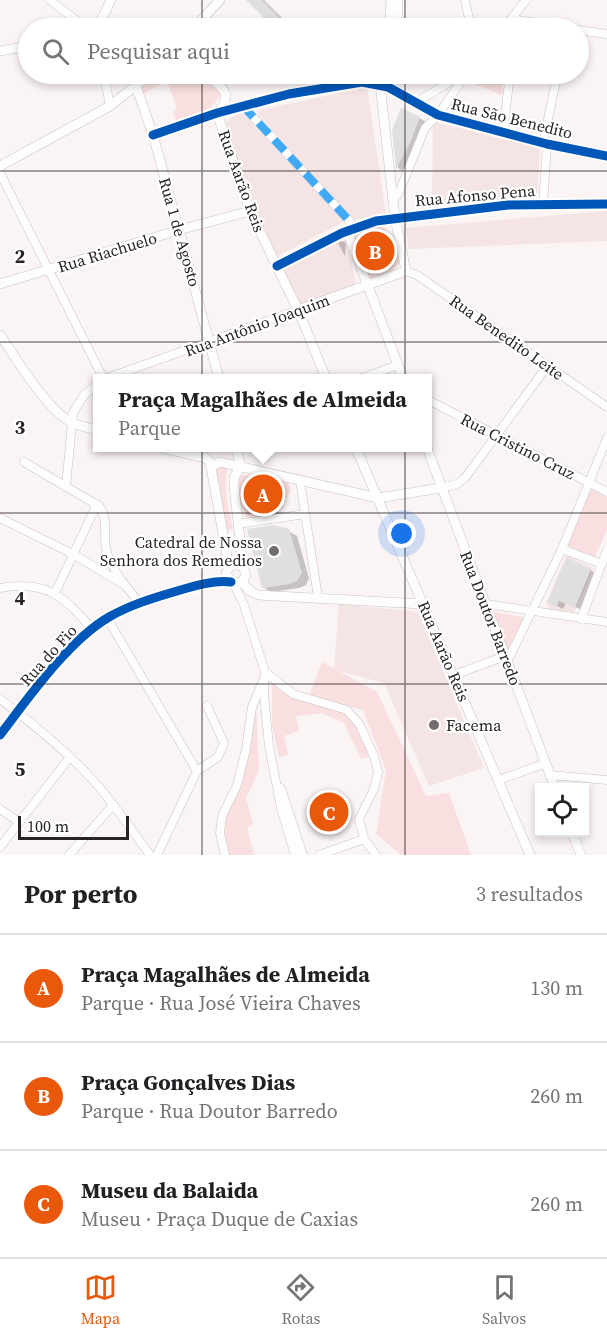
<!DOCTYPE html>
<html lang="pt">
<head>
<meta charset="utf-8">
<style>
  body { margin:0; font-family:"Source Serif 4",serif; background:#f2f2f2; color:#202124 }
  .controls { position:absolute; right:18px; bottom:18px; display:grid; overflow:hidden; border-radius:0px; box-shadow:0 3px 9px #0003 }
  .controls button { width:54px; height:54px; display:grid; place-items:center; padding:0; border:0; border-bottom:2px solid #e0e0e0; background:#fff; color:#202124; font:30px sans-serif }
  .scale { position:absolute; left:18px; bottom:15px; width:111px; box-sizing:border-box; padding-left:6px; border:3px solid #292323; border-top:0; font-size:16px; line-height:21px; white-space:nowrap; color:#292323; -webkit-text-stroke:4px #fff; paint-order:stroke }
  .you { position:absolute; left:402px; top:534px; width:21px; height:21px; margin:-15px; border:4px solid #fff; border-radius:50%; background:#1a73e8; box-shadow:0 0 0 9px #1a73e833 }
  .badge { display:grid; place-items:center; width:39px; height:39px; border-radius:50%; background:#ea580c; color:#fff; font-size:20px; font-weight:700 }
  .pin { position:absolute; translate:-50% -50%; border:3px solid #fff; box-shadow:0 2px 6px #0006 }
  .popup { position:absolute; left:93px; top:374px; width:339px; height:78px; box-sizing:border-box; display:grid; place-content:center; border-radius:0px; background:#fff; filter:drop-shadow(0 2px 4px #0005); font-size:20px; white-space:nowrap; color:#757577 }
  .popup b { font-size:22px; color:#202124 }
  .popup::after { content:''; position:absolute; left:50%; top:100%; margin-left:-12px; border:12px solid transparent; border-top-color:#fff }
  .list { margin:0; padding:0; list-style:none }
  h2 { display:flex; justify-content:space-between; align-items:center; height:78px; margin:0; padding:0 24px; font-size:26px }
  h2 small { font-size:20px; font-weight:400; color:#757577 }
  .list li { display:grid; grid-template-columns:39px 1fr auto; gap:18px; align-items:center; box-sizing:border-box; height:108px; padding:0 24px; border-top:2px solid #e0e0e0 }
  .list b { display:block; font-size:22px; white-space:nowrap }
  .list p { margin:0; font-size:20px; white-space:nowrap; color:#757577 }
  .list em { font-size:20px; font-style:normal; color:#757577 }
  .icon { flex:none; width:33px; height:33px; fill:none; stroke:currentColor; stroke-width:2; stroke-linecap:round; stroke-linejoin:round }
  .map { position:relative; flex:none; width:607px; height:855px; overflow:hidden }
  .search { position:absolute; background:#fff; box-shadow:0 3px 9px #0003; left:18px; right:18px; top:18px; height:66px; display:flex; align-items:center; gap:15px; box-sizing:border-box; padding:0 21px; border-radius:33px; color:#757577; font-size:22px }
  .sheet { height:402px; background:#fff }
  nav { display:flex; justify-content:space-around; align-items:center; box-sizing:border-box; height:84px; border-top:2px solid #e0e0e0; background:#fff; font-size:16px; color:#757577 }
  nav a { display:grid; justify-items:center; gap:3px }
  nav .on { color:#ea580c }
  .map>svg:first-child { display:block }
  .built { fill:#f5e4e4 }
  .green { fill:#f9dfdf }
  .shadow { fill:#0003 }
  .building { fill:#dfdfe0 }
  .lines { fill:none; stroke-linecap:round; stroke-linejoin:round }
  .minor-casing { stroke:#c9c2c2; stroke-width:9 }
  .major-casing { stroke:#c9c2c2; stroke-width:10 }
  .minor { stroke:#fefdfd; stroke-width:8 }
  .major { stroke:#fefdfd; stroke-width:9 }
  .quiet { stroke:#3fa9f5; stroke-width:8; stroke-dasharray:15 8; stroke-linecap:butt }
  .cycleway-casing { stroke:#fff; stroke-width:13 }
  .cycleway { stroke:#0057b8; stroke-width:9 }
  .grid { fill:none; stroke:#292323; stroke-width:1.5; stroke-opacity:0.55 }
  .poi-dot { fill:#726c6c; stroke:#fff; stroke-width:2 }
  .labels { text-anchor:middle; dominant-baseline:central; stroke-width:4.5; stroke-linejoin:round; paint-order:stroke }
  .street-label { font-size:16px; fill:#292323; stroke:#fff }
  .poi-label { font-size:16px; fill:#292323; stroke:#fff; text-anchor:end }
  .grid-label { font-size:20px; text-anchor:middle; font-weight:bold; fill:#292323; stroke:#fff; stroke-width:4.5; stroke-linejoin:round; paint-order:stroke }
</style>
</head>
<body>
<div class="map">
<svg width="607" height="855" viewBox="0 0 607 855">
  <rect width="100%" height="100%" fill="#fbf4f4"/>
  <g class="built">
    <polygon points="367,87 386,214 352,220 256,111"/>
    <polygon points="240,111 345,221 276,257 238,165 226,122"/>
    <polygon points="433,122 540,146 537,199 432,204"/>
    <polygon points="607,211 607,241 409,249 405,228"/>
    <polygon points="348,239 356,288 295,312 274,266"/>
    <polygon points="566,555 594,568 574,613 571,614 557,612 549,609 546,603"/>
    <polygon points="339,604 418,612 484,768 429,786 384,683 334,670"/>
  </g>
  <g class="green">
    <path d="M152,74H204L222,92C211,112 200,117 178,124L173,113L177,108L167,81L142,95L140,88Z"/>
    <polygon points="473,74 503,74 502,95 467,81"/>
    <path d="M380,224C392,231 395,250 399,263L392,270L368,280L352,233Z"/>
    <path d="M213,466H229C221,485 229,510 233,529L225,532Z"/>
    <path d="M239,474L288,482L291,491C277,511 269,514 246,517L238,498Z"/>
    <polygon points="589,487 607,498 607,530 595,557 566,545"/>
    <polygon points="490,611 527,618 508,650"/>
    <polygon points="322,662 377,692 426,796 449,793 471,855 401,855 376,834 386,770 363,710 309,696"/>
    <polygon points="272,684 310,700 343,710 358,728 370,756 361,759 344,723 322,713 296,716 299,731 284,736 288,755 279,757 272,725"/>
    <polygon points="256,704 259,770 246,798 253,824 247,828 254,855 227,855 221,835 223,817 237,792"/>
  </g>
  <g class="shadow">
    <polygon points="248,0 264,0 292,28 276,28"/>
    <polygon points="419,118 425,121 415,147 403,171 398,168 393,130"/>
    <polygon points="342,241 346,243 345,256 338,243"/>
    <polygon points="288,531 297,536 309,578 306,585 299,588 271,592 263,587"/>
    <polygon points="590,570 596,574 582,610 566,603 563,609 549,602"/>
    <polygon points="333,795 339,799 346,821 329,825 323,822"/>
  </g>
  <g class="building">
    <polygon points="246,0 262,0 290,28 274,28"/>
    <polygon points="401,108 420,117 410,143 396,169 392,130"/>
    <polygon points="274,525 289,529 302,573 297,581 290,584 262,588 247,529"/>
    <polygon points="567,558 591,569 575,608 559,601 557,607 547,603"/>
    <polygon points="334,794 340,818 322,823 315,799"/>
  </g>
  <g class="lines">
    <g class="minor-casing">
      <g id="minor">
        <polyline points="50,0 86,28"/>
        <polyline points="465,0 471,28"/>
        <polyline points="512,19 565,28"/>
        <polyline points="504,28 526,0"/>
        <polyline points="578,30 607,34"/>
        <polyline points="104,74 110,106"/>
        <polyline points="415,103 463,74"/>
        <polyline points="243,106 355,227"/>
        <polyline points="503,133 510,74"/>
        <polyline points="153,135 217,113 289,94 362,82 388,87 438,115 547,144 607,156"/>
        <polyline points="543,143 557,76"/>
        <polyline points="0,173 103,378"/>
        <polyline points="392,197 397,196 400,190 425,128 438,115 466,74"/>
        <polyline points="543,204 547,144"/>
        <polyline points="277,266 342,233 376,221 508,205 607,204"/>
        <polyline points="406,271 417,275 607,407"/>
        <polyline points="107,378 298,310"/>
        <polyline points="362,378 398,365"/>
        <polyline points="428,400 607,492"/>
        <path d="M24,462L99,506C109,518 103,534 106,548C110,568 126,587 139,602"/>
        <polyline points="300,481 318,597"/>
        <polyline points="66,486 73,413 84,395 98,384"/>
        <polyline points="441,488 457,484 465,478 548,365"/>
        <polyline points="0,518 73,554 123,584"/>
        <polyline points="238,524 305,514"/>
        <polyline points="562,549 602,564"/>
        <polyline points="234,584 244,605 265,672 264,695 269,746 281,808 295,855"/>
        <path d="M0,588C46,580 64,596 92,629"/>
        <polyline points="55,593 97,504"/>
        <polyline points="486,604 607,622"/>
        <polyline points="107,618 197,771 157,855"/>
        <polyline points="581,619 607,550"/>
        <polyline points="507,662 562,549 607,438"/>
        <polyline points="265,672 293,694 347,710 360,725 374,756 378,772 374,789 359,819 364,839 319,855"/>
        <polyline points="454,675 505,656"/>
        <path d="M0,699C32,723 64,749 91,778C113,802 131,829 150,855"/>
        <path d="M0,735C29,697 68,641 109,617C130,605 153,598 177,591C194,586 213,580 231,582"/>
        <polyline points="197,771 218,757 224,743 207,706"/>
        <polyline points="550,775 607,780"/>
        <polyline points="499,780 546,763"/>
        <polyline points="281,788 303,855"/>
        <polyline points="0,809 19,822"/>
        <polyline points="364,839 376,855"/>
        <polyline points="0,847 70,757"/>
        <polyline points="69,855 113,805"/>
        <polyline points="225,855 220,833 222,816 237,785 246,749 252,707 263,681"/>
      </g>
    </g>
    <g class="major-casing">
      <g id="major">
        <polyline points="97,28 111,0"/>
        <polyline points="194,28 220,0"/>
        <polyline points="390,28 391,0"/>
        <polyline points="397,28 398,0"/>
        <polyline points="0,51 28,46"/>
        <path d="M206,74C222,88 235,93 217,113L250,211L298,310L326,378"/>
        <polyline points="136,86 153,135 219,378"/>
        <polyline points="388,87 390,74"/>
        <polyline points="0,166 110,106 150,74"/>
        <polyline points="347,231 403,378"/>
        <polyline points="0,284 179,230 250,211"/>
        <polyline points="298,310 406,271 395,218 380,84 383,74"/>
        <path d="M0,335C16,358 47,410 71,422C79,426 89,428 98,430"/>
        <polyline points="162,448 206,458 210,462 229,567"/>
        <polyline points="236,448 241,466 234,477 234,486 243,567 246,575 241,583 231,582 226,573 229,567 237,564 243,567"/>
        <polyline points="356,448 530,855"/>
        <polyline points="427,448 555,788"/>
        <polyline points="211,467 220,462 378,498 441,488"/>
        <polyline points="242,582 250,591 258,595 423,604"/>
        <polyline points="572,832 581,855"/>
      </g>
    </g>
    <use href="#minor" class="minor"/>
    <use href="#major" class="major"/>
    <polyline class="quiet" points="243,106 355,227"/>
    <g class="cycleway-casing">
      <g id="cycleway">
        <polyline points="153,135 217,113 289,94 362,82 388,87 438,115 547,144 607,156"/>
        <polyline points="277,266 342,233 376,221 508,205 607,204"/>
        <path d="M0,735C29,697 68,641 109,617C130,605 153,598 177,591C194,586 213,580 231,582"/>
      </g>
    </g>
    <use href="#cycleway" class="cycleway"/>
  </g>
  <path class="grid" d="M202,0V28M405,0V28M202,74V855M405,74V855M0,171H607M0,342H607M0,513H607M0,684H607"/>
  <g class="poi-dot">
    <circle cx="274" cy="551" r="6"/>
    <circle cx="434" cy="725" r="6"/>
  </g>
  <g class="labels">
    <g class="street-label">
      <text transform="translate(512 118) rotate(14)">Rua São Benedito</text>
      <text transform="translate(242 181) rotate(70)">Rua Aarão Reis</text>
      <text transform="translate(475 195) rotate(-5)">Rua Afonso Pena</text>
      <text transform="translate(180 232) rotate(74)">Rua 1 de Agosto</text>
      <text transform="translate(107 252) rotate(-17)">Rua Riachuelo</text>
      <text transform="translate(257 325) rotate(-20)">Rua Antônio Joaquim</text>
      <text transform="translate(507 337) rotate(35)">Rua Benedito Leite</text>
      <text transform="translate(518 446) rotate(27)">Rua Cristino Cruz</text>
      <text transform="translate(491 618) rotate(69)">Rua Doutor Barredo</text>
      <text transform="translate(444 651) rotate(67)">Rua Aarão Reis</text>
      <text transform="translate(48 655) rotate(-48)">Rua do Fio</text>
    </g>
    <g class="poi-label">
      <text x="262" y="542">Catedral de Nossa<tspan x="262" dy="18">Senhora dos Remedios</tspan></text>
      <text x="446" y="725" text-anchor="start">Facema</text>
    </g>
  </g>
  <g class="grid-label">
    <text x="20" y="263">2</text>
    <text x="20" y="434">3</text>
    <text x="20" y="605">4</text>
    <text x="20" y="776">5</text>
  </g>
</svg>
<div class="controls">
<button><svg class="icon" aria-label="locate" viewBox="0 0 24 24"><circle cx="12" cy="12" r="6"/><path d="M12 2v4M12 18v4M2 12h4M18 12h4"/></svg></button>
</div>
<div class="scale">100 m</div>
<div class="you"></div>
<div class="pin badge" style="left:263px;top:494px">A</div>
<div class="popup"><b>Praça Magalhães de Almeida</b>Parque</div>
<div class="pin badge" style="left:375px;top:251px">B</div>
<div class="pin badge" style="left:329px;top:812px">C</div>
<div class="search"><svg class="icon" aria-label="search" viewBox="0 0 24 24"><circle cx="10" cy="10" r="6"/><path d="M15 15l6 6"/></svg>Pesquisar aqui</div>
</div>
<section class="sheet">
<h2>Por perto<small>3 resultados</small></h2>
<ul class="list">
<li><span class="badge">A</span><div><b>Praça Magalhães de Almeida</b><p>Parque · Rua José Vieira Chaves</p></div><em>130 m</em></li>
<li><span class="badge">B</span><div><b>Praça Gonçalves Dias</b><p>Parque · Rua Doutor Barredo</p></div><em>260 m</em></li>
<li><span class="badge">C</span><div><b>Museu da Balaida</b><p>Museu · Praça Duque de Caxias</p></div><em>260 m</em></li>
</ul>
</section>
<nav>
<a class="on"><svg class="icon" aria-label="map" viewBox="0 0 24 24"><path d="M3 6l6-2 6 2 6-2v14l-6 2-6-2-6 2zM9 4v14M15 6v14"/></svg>Mapa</a>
<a><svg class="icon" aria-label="directions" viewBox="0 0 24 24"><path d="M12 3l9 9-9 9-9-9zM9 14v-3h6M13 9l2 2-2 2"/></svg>Rotas</a>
<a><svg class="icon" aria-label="saved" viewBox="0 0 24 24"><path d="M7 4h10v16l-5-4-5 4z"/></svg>Salvos</a>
</nav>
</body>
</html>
